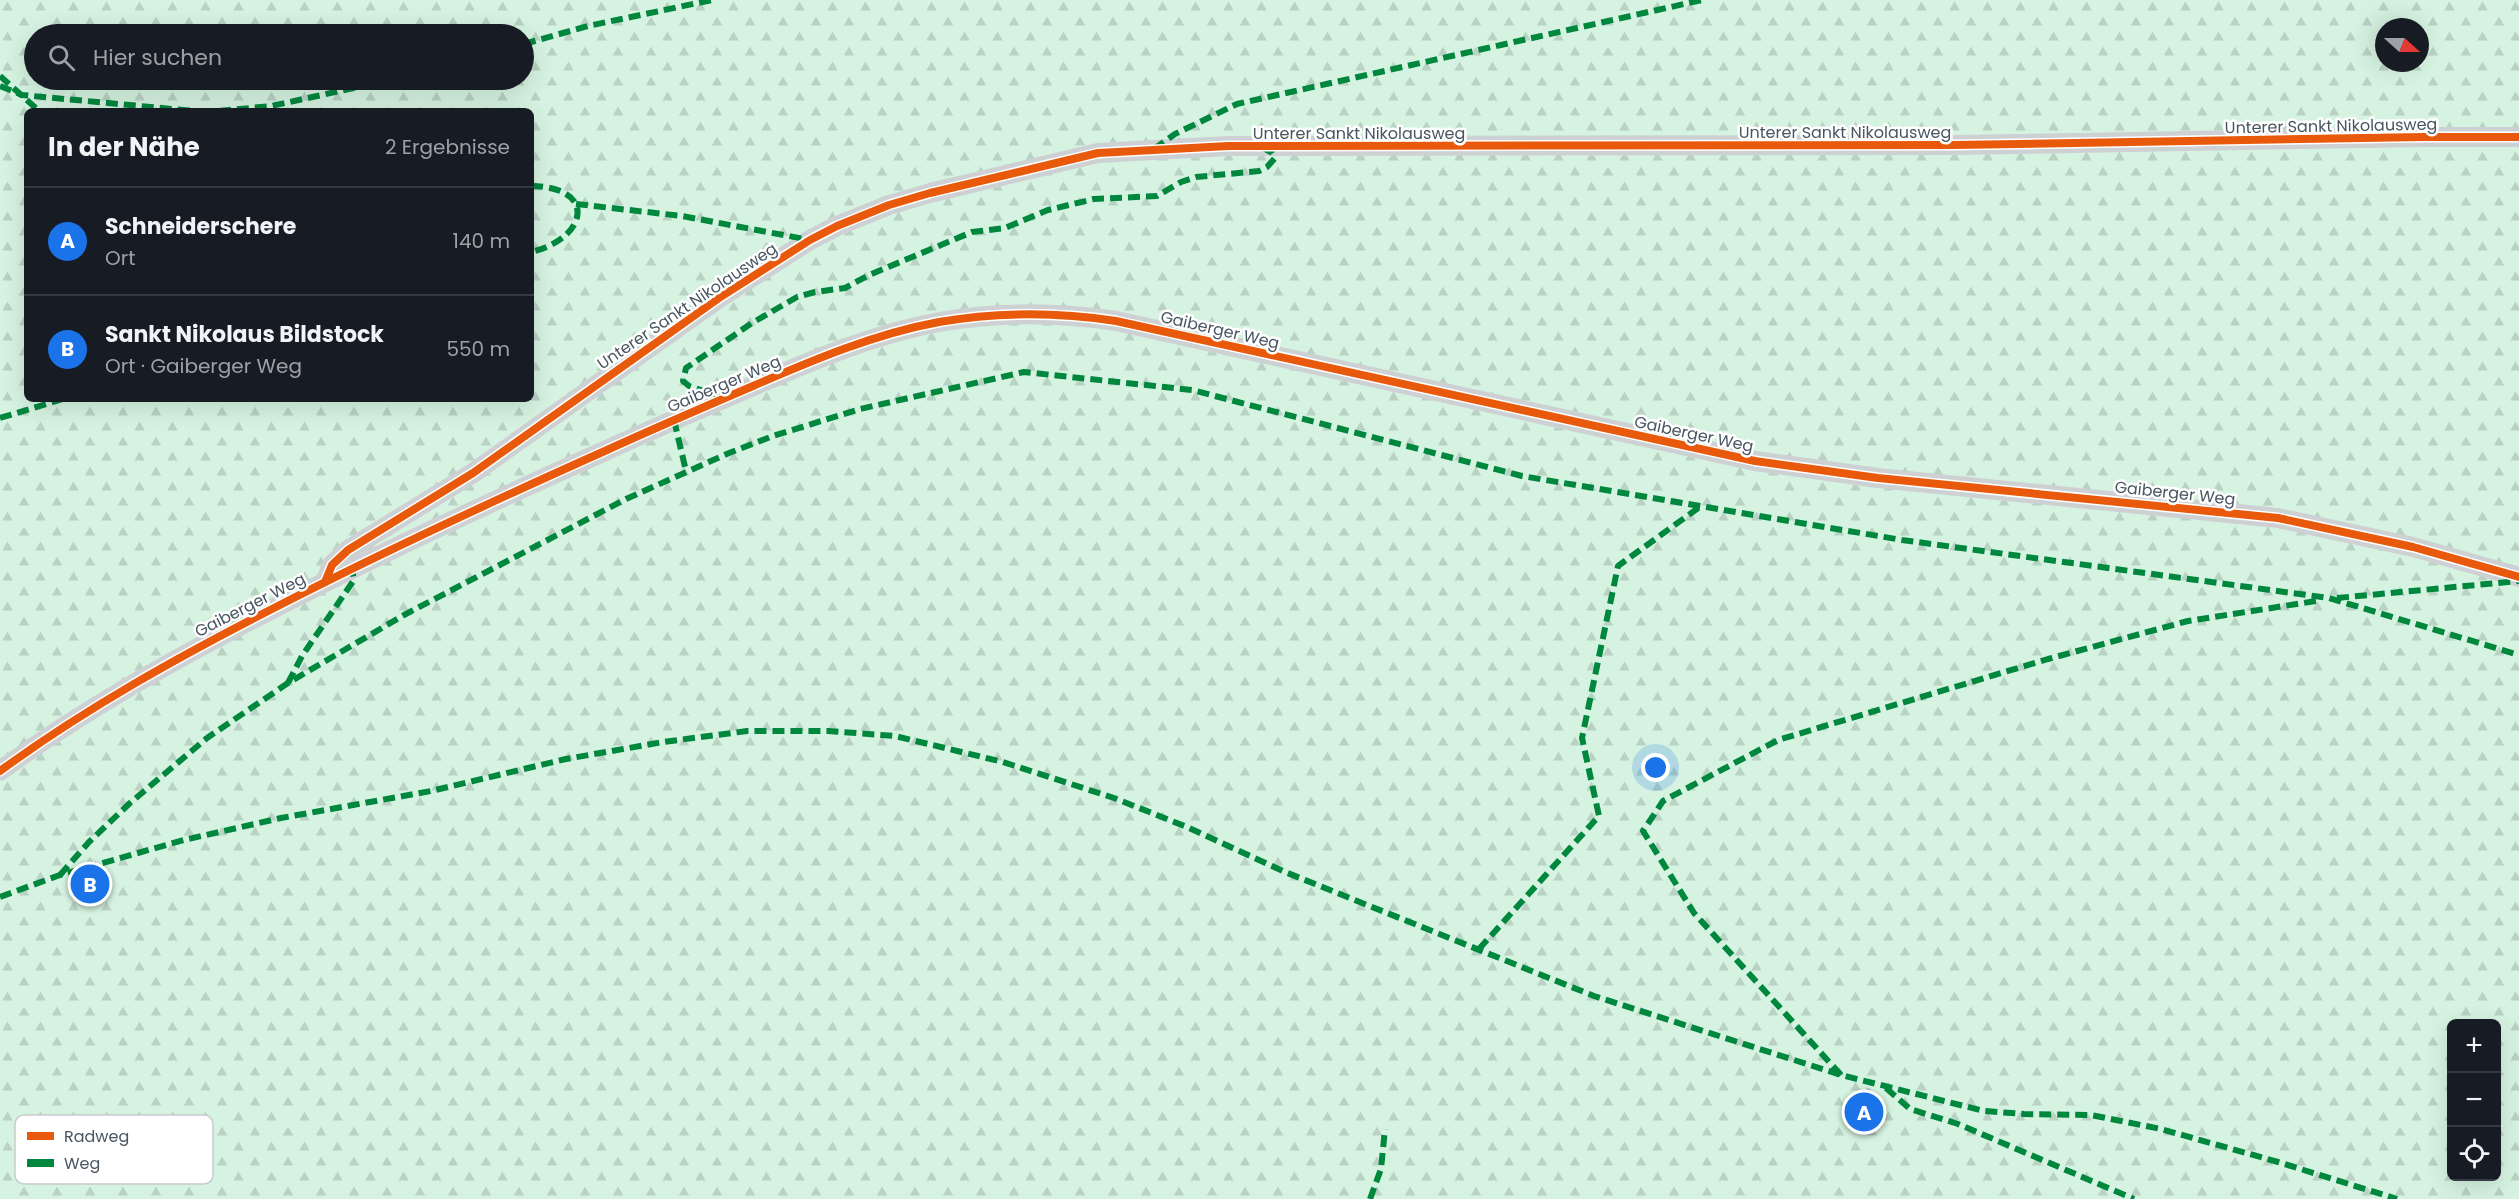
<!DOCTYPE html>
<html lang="de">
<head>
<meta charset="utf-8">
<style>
  body { margin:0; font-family:Poppins,sans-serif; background:#242831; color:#f1f3f6 }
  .controls { position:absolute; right:18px; bottom:18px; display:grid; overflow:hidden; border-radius:9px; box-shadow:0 6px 24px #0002 }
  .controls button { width:54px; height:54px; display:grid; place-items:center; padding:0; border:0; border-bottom:2px solid #363941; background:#171b24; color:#f1f3f6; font:30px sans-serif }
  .compass { position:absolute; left:2375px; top:18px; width:54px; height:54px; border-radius:50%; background:#171b24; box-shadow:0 6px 24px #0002; rotate:111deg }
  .you { position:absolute; left:1656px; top:768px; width:21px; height:21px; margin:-15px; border:4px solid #fff; border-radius:50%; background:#1a73e8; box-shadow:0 0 0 9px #1a73e833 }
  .badge { display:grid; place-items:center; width:39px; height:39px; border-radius:50%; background:#1a73e8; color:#fff; font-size:20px; font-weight:700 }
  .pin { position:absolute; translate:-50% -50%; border:3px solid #fff; box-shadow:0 2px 6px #0006 }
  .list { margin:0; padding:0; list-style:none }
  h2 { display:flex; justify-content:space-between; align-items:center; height:78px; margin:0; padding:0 24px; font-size:26px }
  h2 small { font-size:20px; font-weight:400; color:#9ea1a6 }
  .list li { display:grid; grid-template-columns:39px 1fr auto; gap:18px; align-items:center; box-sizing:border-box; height:108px; padding:0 24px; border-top:2px solid #363941 }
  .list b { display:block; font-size:22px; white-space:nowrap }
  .list p { margin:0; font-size:20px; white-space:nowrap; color:#9ea1a6 }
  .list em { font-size:20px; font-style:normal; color:#9ea1a6 }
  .icon { flex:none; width:33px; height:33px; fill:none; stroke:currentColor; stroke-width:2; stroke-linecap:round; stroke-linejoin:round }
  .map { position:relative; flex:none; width:2519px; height:1199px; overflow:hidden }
  .search { position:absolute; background:#171b24; box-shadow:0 6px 24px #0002; left:24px; top:24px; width:510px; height:66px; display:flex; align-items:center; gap:15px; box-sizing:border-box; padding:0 21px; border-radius:33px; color:#9ea1a6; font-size:22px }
  .panel { position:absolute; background:#171b24; box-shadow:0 6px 24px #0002; left:24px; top:108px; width:510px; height:294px; border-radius:9px }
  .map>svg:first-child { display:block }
  .forest { fill:url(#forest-firs); fill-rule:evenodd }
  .building { fill:#dadadc; stroke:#e4e5e5; stroke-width:1.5 }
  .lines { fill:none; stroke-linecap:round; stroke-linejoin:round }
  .path { stroke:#bbc8c3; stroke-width:4; stroke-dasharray:4.5 3; stroke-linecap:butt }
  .minor { stroke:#ced1d4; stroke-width:20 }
  .quiet { stroke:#00873e; stroke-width:6; stroke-dasharray:12 6; stroke-linecap:butt }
  .cycleway-casing { stroke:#fff; stroke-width:11 }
  .cycleway { stroke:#e8590c; stroke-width:8 }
  .labels { text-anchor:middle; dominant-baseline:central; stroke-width:5; stroke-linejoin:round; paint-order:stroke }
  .street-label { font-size:16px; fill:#485661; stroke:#fff }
  .key { fill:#fff; stroke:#c8ccd0; stroke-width:1.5 }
  .key-label { font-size:16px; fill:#485661 }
</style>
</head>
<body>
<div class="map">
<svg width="2519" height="1199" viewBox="0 0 2519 1199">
  <defs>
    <pattern id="forest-firs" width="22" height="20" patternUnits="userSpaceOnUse" patternTransform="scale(1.5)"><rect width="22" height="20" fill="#d6f3e1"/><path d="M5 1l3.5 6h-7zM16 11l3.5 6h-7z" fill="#b9d2c4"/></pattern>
  </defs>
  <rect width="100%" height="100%" fill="#f3f3f3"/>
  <path class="forest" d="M0,0H2519V1199H0ZM2384,27H2420V63H2384ZM34,34H524V80H34ZM27,111H531V399H27ZM2452,1024H2496V1176H2452Z"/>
  <polygon class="building" points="1858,1101 1874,1103 1870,1123 1855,1120"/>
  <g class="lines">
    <polyline class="path" points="1866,1100 1870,1083"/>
    <g class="minor">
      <polyline points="325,582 332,565 348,550 473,473 719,298 810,240 837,226 889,205 930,193 1098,153 1228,146 1954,145 2424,137 2519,137"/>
      <path d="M0,771C86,708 180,656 274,608C383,552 495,500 607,450C655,428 704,407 753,386C813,360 874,334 939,322C997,312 1057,312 1116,321L1755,461L1878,478L2278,518L2413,547L2519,577"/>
    </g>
    <g class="quiet">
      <polyline points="524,44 588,26 712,0"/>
      <polyline points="0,76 39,111"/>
      <polyline points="0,86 22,95 194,111"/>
      <polyline points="219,111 271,106 391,80"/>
      <polyline points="1154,149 1175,134 1237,104 1702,0"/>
      <path d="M531,186C599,187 587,239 531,252"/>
      <polyline points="576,204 682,216 810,240"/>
      <polyline points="725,398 689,386 683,381 686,368 752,323 797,297 815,292 845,288 869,275 972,232 1005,228 1048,210 1094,199 1157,196 1181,182 1196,177 1259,171 1267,167 1275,158 1272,153 1263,148"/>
      <polyline points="0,418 63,399"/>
      <polyline points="674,420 686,471"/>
      <polyline points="2337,598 2519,581"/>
      <polyline points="288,683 302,656 354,580 352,569"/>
      <polyline points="60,875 89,842 130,803 207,738 288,683 404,615 626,499 729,453 773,436 860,409 1024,372 1192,390 1522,476 1902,540 2329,598 2519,655"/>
      <polyline points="0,897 60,875 184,840 281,818 431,791 566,759 663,742 747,731 828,731 895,736 1003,762 1114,798 1187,827 1285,872 1594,996 1841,1075 1984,1111 2024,1114 2091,1115 2161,1129 2278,1162 2397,1199"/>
      <polyline points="1479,949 1599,816 1582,738 1618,566 1701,506"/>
      <polyline points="1841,1075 1694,913 1643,831 1663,801 1778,740 2048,659 2188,621 2316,601"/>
      <polyline points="1886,1088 1910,1109 1958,1124 2134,1199"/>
      <polyline points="1370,1199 1381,1169 1385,1129"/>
    </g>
    <g class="cycleway-casing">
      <g id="cycleway">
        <polyline points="325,582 332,565 348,550 473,473 719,298 810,240 837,226 889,205 930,193 1098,153 1228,146 1954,145 2424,137 2519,137"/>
        <path d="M0,771C86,708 180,656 274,608C383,552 495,500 607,450C655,428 704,407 753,386C813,360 874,334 939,322C997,312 1057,312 1116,321L1755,461L1878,478L2278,518L2413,547L2519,577"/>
      </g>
    </g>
    <use href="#cycleway" class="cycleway"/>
  </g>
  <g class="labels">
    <g class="street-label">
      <text transform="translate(2331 126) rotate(-1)">Unterer Sankt Nikolausweg</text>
      <text x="1845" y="132">Unterer Sankt Nikolausweg</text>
      <text x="1359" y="133">Unterer Sankt Nikolausweg</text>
      <text transform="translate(687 306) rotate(-34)">Unterer Sankt Nikolausweg</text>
      <text transform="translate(1220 330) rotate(13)">Gaiberger Weg</text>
      <text transform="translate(724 384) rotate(-23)">Gaiberger Weg</text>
      <text transform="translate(1694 434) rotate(12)">Gaiberger Weg</text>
      <text transform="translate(2175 493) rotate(6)">Gaiberger Weg</text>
      <text transform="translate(250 605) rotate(-27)">Gaiberger Weg</text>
    </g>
  </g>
  <rect x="15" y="1115" width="198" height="69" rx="9" class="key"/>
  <rect x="27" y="1132" width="27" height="8" fill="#e8590c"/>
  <rect x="27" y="1159" width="27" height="8" fill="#00873e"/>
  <g class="key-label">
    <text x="64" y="1142">Radweg</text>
    <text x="64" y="1169">Weg</text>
  </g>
</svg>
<div class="controls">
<button>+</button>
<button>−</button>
<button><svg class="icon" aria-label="locate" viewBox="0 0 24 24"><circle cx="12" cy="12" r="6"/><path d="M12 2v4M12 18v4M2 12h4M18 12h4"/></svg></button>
</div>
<svg class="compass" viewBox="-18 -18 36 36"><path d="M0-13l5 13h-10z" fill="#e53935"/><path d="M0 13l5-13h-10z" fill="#9ea1a6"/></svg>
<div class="you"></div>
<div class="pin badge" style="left:1864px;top:1112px">A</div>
<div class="pin badge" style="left:90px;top:884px">B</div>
<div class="search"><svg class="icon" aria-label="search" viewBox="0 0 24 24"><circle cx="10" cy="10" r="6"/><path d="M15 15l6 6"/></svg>Hier suchen</div>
<section class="panel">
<h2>In der Nähe<small>2 Ergebnisse</small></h2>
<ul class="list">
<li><span class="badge">A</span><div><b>Schneiderschere</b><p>Ort</p></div><em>140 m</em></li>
<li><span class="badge">B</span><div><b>Sankt Nikolaus Bildstock</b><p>Ort · Gaiberger Weg</p></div><em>550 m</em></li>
</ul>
</section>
</div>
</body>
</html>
